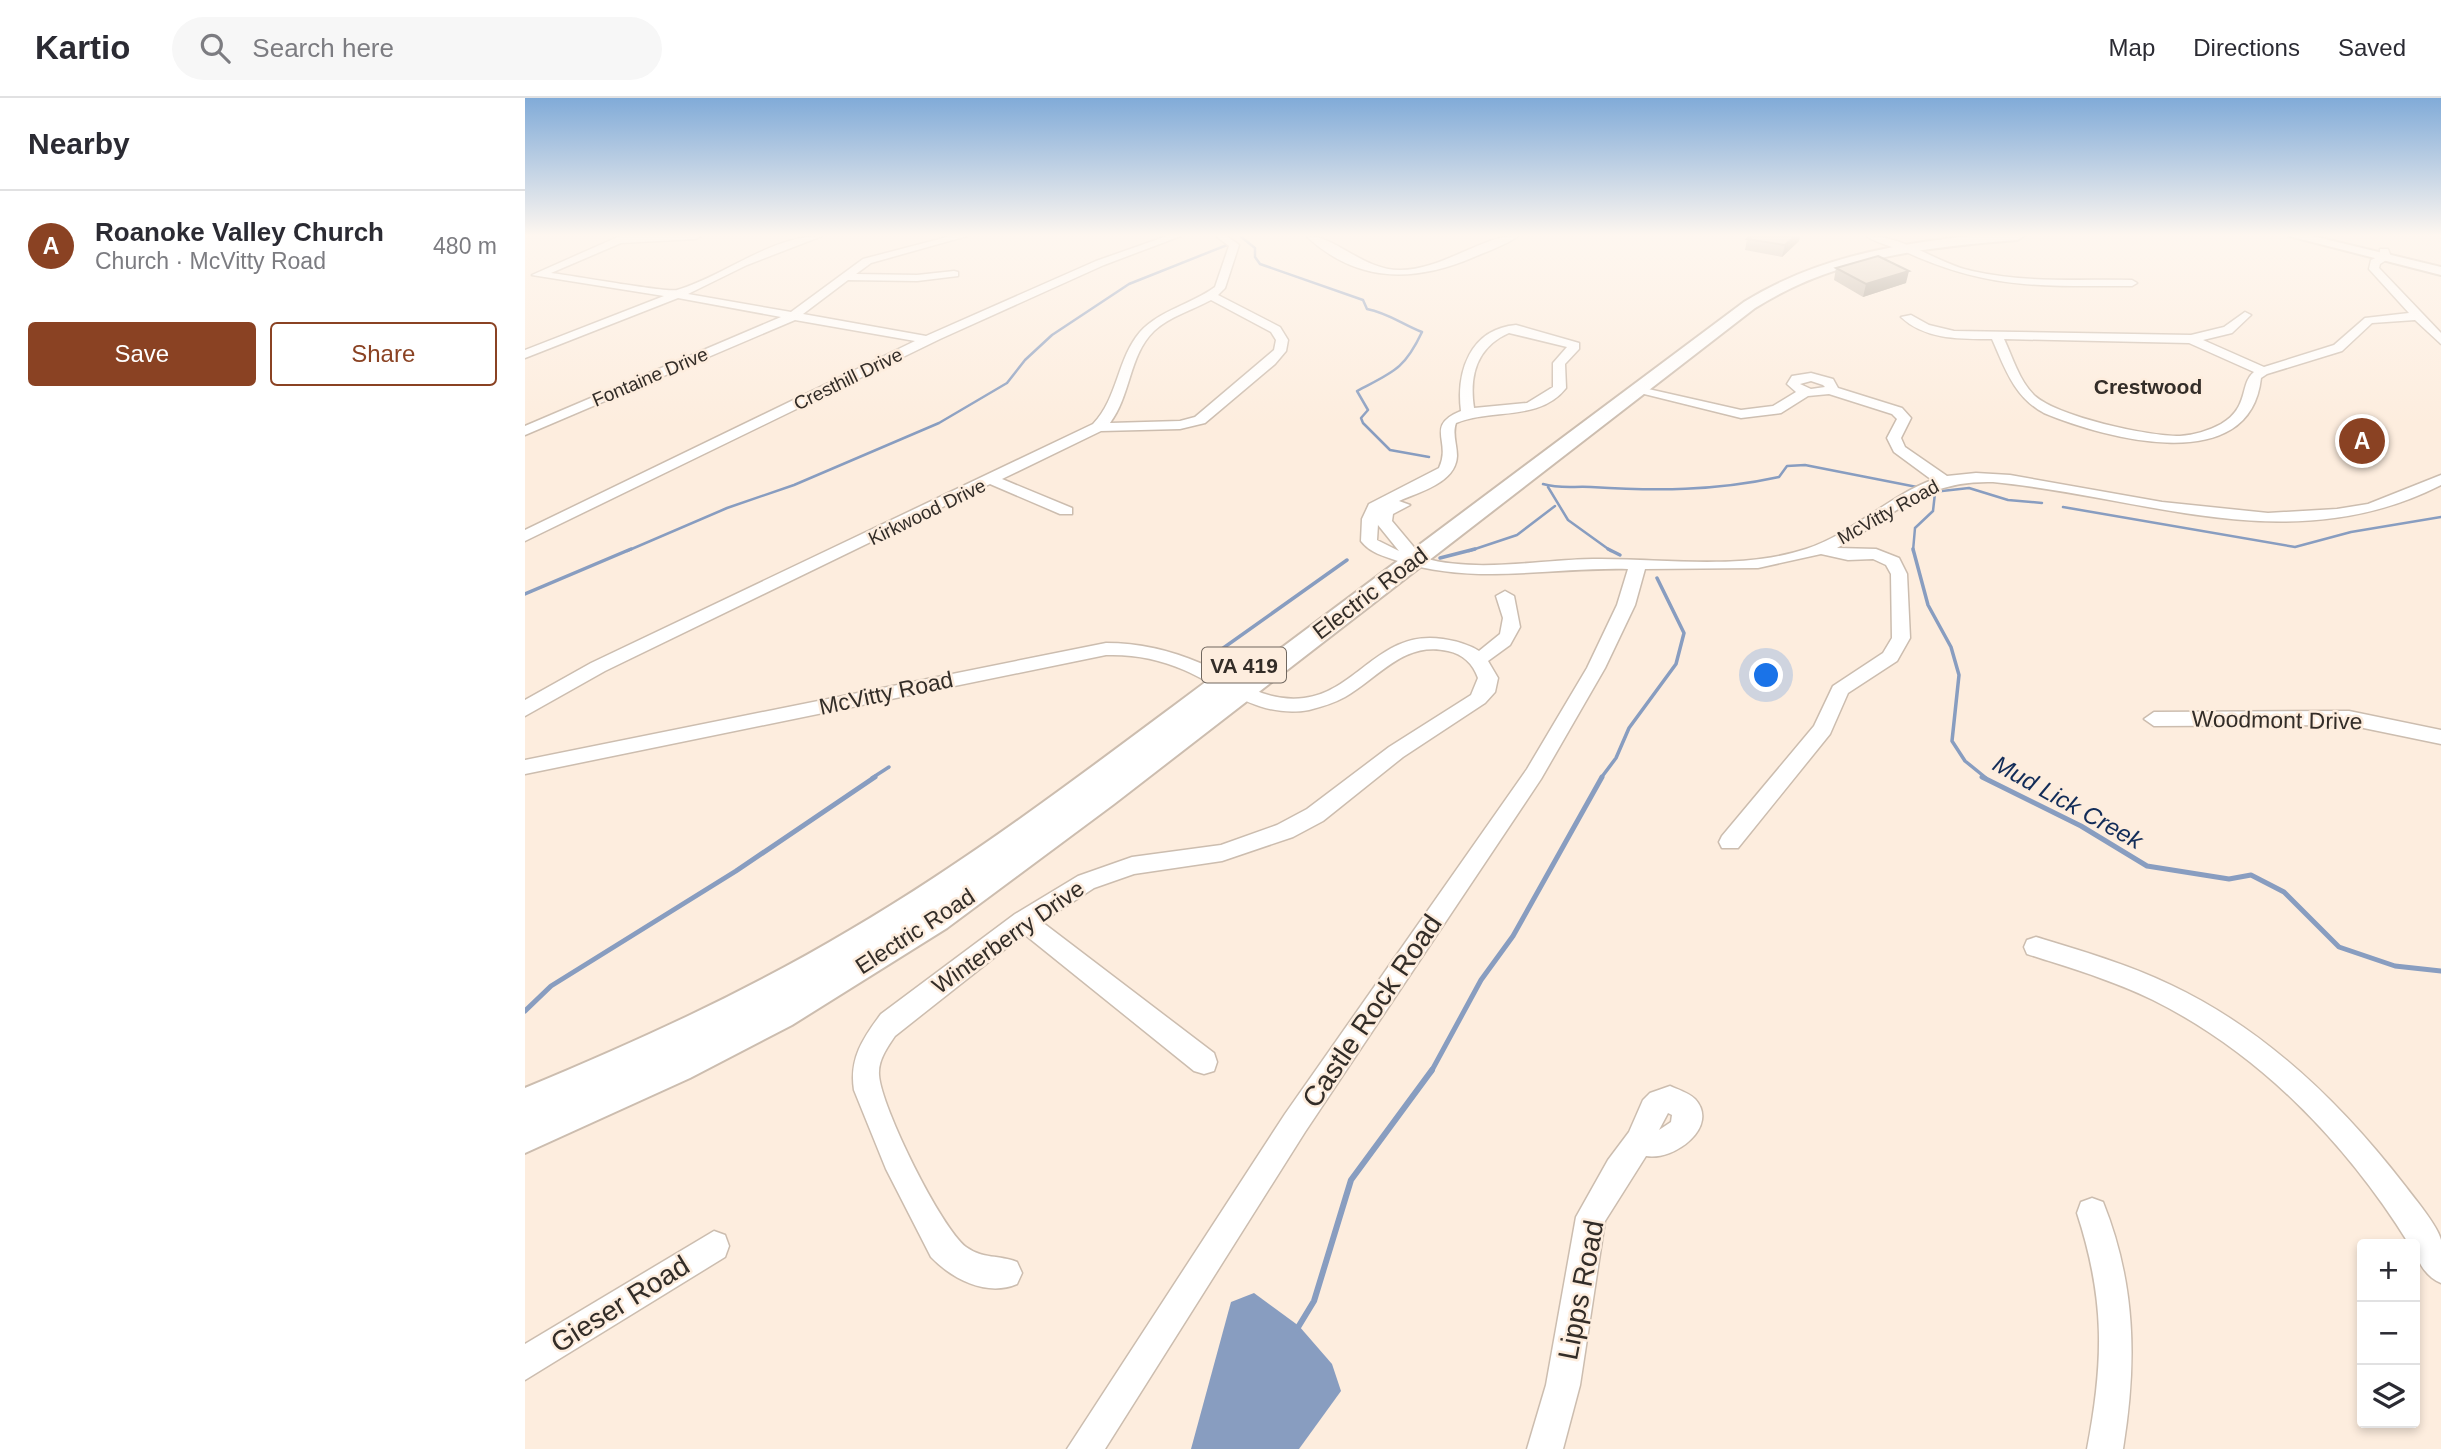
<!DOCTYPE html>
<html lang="en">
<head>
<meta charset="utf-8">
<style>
  body { margin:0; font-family:Arial,sans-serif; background:#f7f7f7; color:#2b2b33 }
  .controls { position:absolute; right:21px; bottom:21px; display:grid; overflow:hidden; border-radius:7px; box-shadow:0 4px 10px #0003 }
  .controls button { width:63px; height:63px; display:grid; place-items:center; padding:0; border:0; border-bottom:2px solid #e1e1e2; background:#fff; color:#2b2b33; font:35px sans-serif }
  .you { position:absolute; left:1242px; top:578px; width:24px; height:24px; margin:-18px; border:5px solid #fff; border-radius:50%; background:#1a73e8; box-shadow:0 0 0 10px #1a73e833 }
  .badge { display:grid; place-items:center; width:46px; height:46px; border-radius:50%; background:#8a4223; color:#fff; font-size:23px; font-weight:700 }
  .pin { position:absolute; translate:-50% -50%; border:4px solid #fff; box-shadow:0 2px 7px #0006 }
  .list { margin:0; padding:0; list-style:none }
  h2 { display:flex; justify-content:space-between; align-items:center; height:91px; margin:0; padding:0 28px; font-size:30px }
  h2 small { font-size:23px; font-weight:400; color:#7c7c81 }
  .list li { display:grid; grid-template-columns:46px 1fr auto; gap:21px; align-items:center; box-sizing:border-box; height:112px; padding:0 28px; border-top:2px solid #e1e1e2 }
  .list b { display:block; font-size:26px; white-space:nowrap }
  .list p { margin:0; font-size:23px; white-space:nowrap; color:#7c7c81 }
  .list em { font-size:23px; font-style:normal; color:#7c7c81 }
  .actions { display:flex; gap:14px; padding:21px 28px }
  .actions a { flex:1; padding:16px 0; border:2px solid #8a4223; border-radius:7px; text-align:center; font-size:24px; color:#8a4223 }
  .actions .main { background:#8a4223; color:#fff }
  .icon { flex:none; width:38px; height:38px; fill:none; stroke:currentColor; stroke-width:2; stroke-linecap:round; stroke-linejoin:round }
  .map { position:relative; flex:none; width:1916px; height:1351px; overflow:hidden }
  header { display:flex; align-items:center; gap:42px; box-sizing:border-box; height:98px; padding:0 35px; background:#fff; border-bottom:2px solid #e1e1e2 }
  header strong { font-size:33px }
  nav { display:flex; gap:38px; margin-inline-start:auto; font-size:24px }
  .search { width:490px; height:63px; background:#f7f7f7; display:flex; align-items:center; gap:18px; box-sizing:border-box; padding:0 24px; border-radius:38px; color:#7c7c81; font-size:26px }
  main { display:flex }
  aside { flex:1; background:#fff }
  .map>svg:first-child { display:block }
  .water { fill:#889dc0 }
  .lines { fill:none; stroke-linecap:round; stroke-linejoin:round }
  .stream-far3 { stroke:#889dc0; stroke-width:2.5 }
  .stream-far2 { stroke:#889dc0; stroke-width:3.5 }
  .stream-far1 { stroke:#889dc0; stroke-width:5 }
  .stream { stroke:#889dc0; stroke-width:6 }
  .minor-casing { stroke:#ccbdaf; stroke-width:3 }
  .major-casing { stroke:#ccbdaf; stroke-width:4 }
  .minor { fill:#fff; fill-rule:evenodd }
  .major { fill:#fff; fill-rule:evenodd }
  .wall { fill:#bbb0a3 }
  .shaded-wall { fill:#999084 }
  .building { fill:#dacdbd; stroke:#999084; stroke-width:2 }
  .labels { text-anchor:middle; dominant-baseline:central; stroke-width:5; stroke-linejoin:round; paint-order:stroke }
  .far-street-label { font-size:19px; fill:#332d28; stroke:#fdedde }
  .far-neighbourhood-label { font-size:21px; font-weight:bold; fill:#332d28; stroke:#fdedde }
  .shield { fill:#fdedde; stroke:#70675f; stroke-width:2 }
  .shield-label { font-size:21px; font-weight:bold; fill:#332d28 }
  .street-label { font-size:23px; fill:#332d28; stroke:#fdedde }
  .water-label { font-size:24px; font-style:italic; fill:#122c58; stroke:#fdedde }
  .near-street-label { font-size:28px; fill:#332d28; stroke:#fdedde }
</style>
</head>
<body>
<header>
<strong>Kartio</strong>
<div class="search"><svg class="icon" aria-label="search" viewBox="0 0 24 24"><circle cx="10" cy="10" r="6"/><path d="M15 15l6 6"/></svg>Search here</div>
<nav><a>Map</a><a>Directions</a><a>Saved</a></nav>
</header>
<main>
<aside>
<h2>Nearby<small></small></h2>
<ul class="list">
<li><span class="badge">A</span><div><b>Roanoke Valley Church</b><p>Church · McVitty Road</p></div><em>480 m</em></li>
</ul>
<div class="actions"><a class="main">Save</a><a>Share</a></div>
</aside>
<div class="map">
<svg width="1916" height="1351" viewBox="0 0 1916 1351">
  <rect width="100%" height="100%" fill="#fdedde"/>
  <polygon class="water" points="729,1195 774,1228 807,1266 816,1293 774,1351 666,1351 706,1204"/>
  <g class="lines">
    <g class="stream-far3">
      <path d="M715,138L730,150V159L735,166L838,202L842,211C863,215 877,226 897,234C879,272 868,274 832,293L843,312L836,320L838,325L865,352L904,359"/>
      <path d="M1018,386C1035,391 1049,388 1066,389C1131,393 1190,393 1254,379L1262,368L1280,367L1397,390"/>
      <polyline points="1023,389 1043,422 1086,453"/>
      <polyline points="1408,394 1444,390 1483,402 1517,405"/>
      <polyline points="1538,409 1770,449 1826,434 1916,419"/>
      <polyline points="102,453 202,410 269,387 414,325 482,285 500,262 527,237 604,186 702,147"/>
      <polyline points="944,453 992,437 1030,408"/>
      <polyline points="1388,453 1390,430 1408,413 1410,395"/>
    </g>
    <g class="stream-far2">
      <polyline points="1083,451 1095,457"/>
      <polyline points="1388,451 1403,507 1426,549 1434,577 1427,643 1440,663 1461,680"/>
      <polyline points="915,460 950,451"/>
      <polyline points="0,496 106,451"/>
      <polyline points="687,558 822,462"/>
      <polyline points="347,680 364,669"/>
      <polyline points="1076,680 1091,660 1104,630 1151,566 1159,535 1132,480"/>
    </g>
    <g class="stream-far1">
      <polyline points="1457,679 1556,728 1622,768 1704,781 1726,777 1759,794 1814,849 1870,868 1916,873"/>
      <polyline points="0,913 26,888 211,773 350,679"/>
      <polyline points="906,974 956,882 988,838 1077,679"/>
    </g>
    <polyline class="stream" points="772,1231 789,1203 826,1082 907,972"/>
    <g class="minor-casing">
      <g id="minor">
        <path d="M95,138H176L171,141L96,145L26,175C44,177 144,195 152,192C200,178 245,138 297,138L222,167L163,196L266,214L338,161L426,138H442L346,165L331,176L392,177L429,173L433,174V178L392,183L323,182L278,216L401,238L571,163L642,138H656L579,167L415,241L0,443V432L390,243L270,222L0,337V328L256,219L153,200L0,260V252L139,198L7,177Z"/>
        <path d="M691,138H702L714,147L700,190L693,197L755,229L763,242L761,253L750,266L680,325L655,331L576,333L477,381L547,410V416H535L465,386L80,573L0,618V602L66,565L568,326C593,300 592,261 615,234C635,212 667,206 690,189L704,148ZM686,202L746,234L751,242L749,252L670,319L655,323L585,325C606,297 604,257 629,233C645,218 668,212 686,202Z"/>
        <path d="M781,138C810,137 837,172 875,172C918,172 957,137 993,138C981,147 963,153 949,159C888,185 832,185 781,138Z"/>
        <path d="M1341,138C1378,137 1411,165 1447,173C1499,185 1554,181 1607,182L1612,185L1607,188C1518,188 1464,192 1381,154C1368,149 1352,145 1341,138Z"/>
        <path d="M1855,151H1863L1866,159L1855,166L1854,170L1916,235V246L1890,222L1847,225L1817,253L1742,276L1736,280C1725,381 1579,340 1519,315C1489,299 1480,270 1467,241C1436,241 1400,242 1376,219L1386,217L1404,227L1429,233L1666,237L1699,229L1720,214L1726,217L1707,235L1678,242L1739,269L1809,247L1840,220L1884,215L1844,171L1846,162L1855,158ZM1479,241L1664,245L1729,274C1714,286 1725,309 1696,326C1683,333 1669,337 1655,338C1622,338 1534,319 1510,298C1494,283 1488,260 1479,241Z"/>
        <path d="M991,227L1054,245V251L1040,266L1041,290C1014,324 967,310 931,325C927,336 932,346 932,358C931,385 894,394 874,403L885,407L868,416L867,423L898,460C953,475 1011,462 1068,461C1137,460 1213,473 1281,451C1327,436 1362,399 1407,382L1369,354L1362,340L1372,321L1367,316L1304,296L1283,298L1256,315L1216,320L1103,292L1110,288L1216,312L1248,308L1271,294L1262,286L1267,278L1286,275L1308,281L1313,290L1377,310L1386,320L1376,340L1380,349L1422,378L1451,375L1485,377L1637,404L1743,415L1812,411L1843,406L1916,377V387C1767,463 1621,399 1468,384C1397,382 1369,418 1312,450L1351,451L1374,460L1382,476L1385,540L1372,563L1323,595L1305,636L1213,750H1197L1194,744L1197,738L1289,628L1308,588L1358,555L1367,540L1366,476L1361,467L1348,461L1323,462L1296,456L1233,470L1120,471L1110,507L1080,570L1016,681L780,1034L580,1351H542L760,1016L1002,671L1062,570L1092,507L1103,471C1025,469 949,488 873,463C859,458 845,455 836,443L837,421L844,406L914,370C927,343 899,328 936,313C931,274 945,231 991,227ZM984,235L1042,249L1028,265V289L1002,305L949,310C944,277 952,249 984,235ZM1286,283L1298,287L1300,289L1286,291L1275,286ZM853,426V427L874,453L852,442Z"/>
        <path d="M980,493L989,498L995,529L985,547L963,563L973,580L970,594L960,605L878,659L798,723L768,739L697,763L609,776L569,790L517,824L689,955L692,964L689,973L679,976L669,973L499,836L370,938C362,950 353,962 354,977C356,1009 416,1130 441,1149C457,1161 475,1157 492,1164L497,1175L492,1186C462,1199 427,1181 406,1159L361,1071L329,992C324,961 338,940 356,916L490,816L553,778L607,759L696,747L752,727L782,711L864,649L946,597L953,580C948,566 938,556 923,553C878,543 855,579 820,599C809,605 796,609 784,612C736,621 700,590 659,572C634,561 609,556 581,557L0,676V662L581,545C614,545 645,552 675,565C710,580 738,605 779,600C833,593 855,531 918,541C931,543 943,546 954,553L975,536L978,520L971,498Z"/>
        <polygon points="1824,613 1916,632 1916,646 1824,627 1629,628 1619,621 1629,614"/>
        <path d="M1511,839C1557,853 1602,866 1646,887C1741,932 1817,1006 1881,1089C1890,1101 1913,1128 1916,1142C1916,1155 1916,1171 1916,1185C1901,1179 1890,1162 1890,1146H1884C1822,1046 1735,955 1628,902C1587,882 1545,870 1502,856L1499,849L1502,842Z"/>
        <path d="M1145,988C1152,991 1164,995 1170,1001C1195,1028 1150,1063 1121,1058L1080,1123L1055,1287L1038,1351H1002L1021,1287L1051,1119L1083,1062L1104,1034L1118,1002L1125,995ZM1143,1015L1147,1017L1146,1024L1134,1032Z"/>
        <path d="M1567,1100L1578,1104C1611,1186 1612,1265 1598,1351H1562C1579,1263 1580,1201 1552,1115L1556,1104Z"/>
        <polygon points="189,1133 200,1137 204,1148 200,1159 0,1282 0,1246"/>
      </g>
    </g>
    <g class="major-casing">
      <g id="major">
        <path d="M1447,138H1499L1492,142C1400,149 1309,160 1230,210L589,706L422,830L267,927L165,980L0,1055V990C111,944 221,894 325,832C465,750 593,648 724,552H742L745,557L743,560L1219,204C1288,161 1367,146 1447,138Z"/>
        <polygon points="1764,138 1787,138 1916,169 1916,177"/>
      </g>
    </g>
    <use href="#minor" class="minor"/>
    <use href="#major" class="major"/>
  </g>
  <g class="wall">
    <polygon points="1222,141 1274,143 1257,159 1220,152"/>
    <polygon points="1311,170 1381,185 1338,199 1309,182"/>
  </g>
  <g class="shaded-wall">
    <polygon points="1270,138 1275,138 1274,143 1257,159 1260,147"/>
    <polygon points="1384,173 1381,185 1338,199 1341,186"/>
  </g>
  <g class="building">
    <polygon points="1226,138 1270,138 1260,147 1222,141"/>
    <polygon points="1353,158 1384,173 1341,186 1311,170"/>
  </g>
  <linearGradient id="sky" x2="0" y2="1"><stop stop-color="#81abd8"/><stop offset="0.42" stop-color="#fef7f0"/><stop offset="1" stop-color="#fef7f0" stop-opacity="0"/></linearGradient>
  <rect width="1916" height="327" fill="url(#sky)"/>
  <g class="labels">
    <g class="far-street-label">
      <text transform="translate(125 279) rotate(-23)">Fontaine Drive</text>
      <text transform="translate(323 281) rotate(-26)">Cresthill Drive</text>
      <text transform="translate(402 414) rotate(-26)">Kirkwood Drive</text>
      <text transform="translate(1363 414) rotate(-29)">McVitty Road</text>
    </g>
    <g class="far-neighbourhood-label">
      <text x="1623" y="288">Crestwood</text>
    </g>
    <rect class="shield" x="677" y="549.5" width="84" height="35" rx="5"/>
    <g class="shield-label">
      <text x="719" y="567">VA 419</text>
    </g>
    <g class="street-label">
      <text transform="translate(845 495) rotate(-37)">Electric Road</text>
      <text transform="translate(361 595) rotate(-12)">McVitty Road</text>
      <text transform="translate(1752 622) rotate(1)">Woodmont Drive</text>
      <text transform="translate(390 833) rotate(-33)">Electric Road</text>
      <text transform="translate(483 839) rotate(-35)">Winterberry Drive</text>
    </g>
    <g class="water-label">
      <text transform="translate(1543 704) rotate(29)">Mud Lick Creek</text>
    </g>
    <g class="near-street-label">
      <text transform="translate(847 913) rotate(-56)">Castle Rock Road</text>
      <text transform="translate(1056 1192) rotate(-79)">Lipps Road</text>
      <text transform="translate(95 1206) rotate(-32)">Gieser Road</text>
    </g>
  </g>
</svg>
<div class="controls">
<button>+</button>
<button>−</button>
<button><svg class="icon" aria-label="layers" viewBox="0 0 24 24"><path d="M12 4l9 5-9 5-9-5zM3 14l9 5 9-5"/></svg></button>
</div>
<div class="you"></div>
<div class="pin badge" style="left:1837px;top:343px">A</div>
</div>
</main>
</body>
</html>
